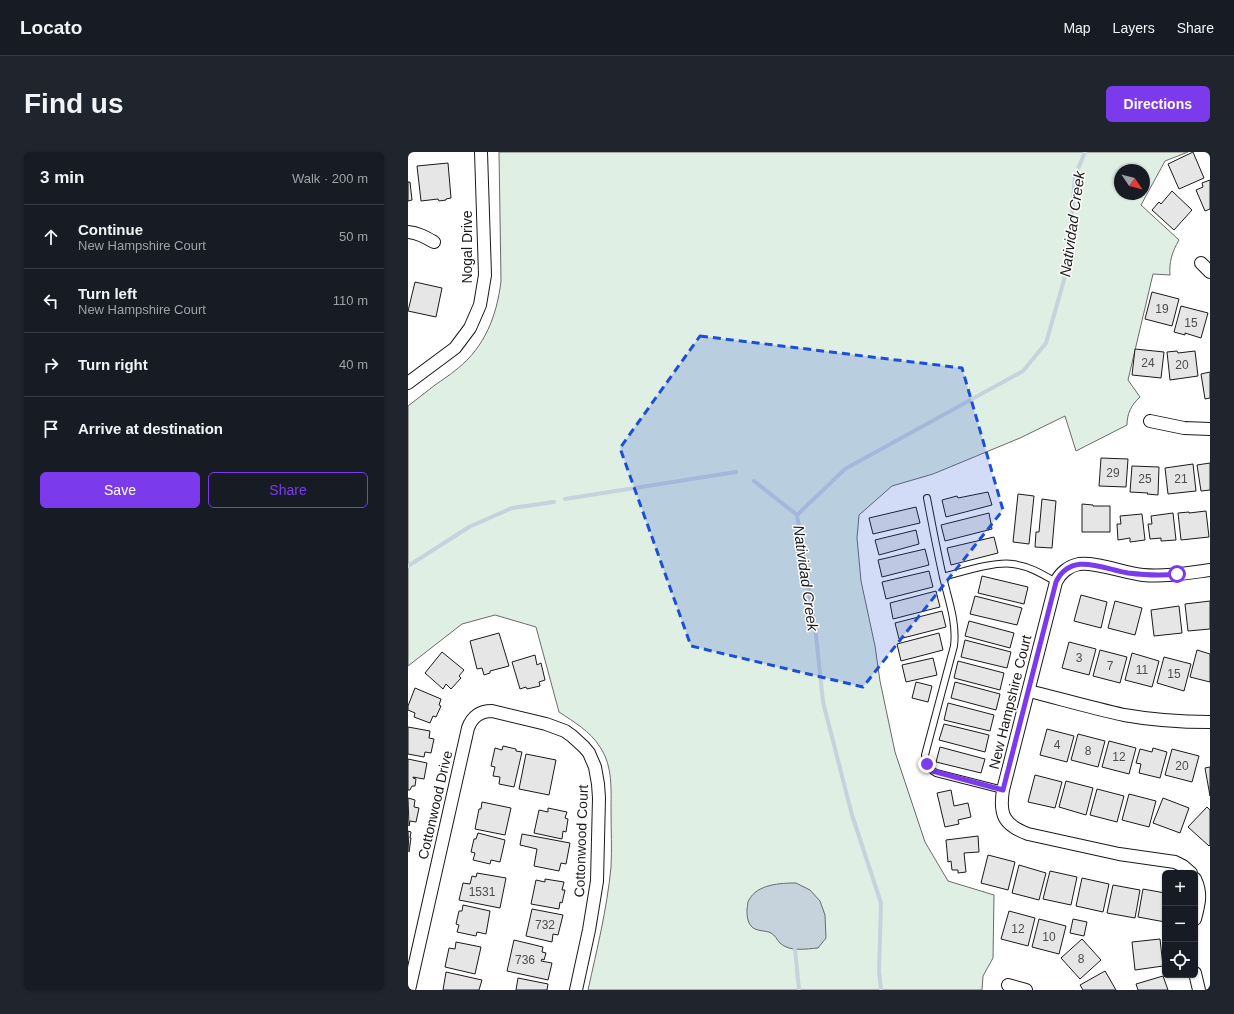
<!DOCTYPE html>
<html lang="en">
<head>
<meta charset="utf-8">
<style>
  body { margin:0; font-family:Arial,sans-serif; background:#20242c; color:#f1f3f6 }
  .controls { position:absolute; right:12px; bottom:12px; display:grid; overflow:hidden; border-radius:6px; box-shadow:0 1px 3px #0004 }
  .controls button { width:36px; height:36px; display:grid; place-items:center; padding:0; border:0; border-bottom:1px solid #363941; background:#171b24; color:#f1f3f6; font:20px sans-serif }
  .compass { position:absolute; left:706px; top:12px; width:36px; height:36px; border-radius:50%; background:#171b24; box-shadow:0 1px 3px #0004; rotate:125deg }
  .stop { position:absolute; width:12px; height:12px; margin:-9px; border:3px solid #7c3aed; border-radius:50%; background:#fff }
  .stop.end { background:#7c3aed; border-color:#fff; box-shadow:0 1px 4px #0008 }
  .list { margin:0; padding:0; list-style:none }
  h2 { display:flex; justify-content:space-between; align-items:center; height:52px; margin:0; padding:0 16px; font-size:17px }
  h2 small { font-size:13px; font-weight:400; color:#9ea1a6 }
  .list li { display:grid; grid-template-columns:26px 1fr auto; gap:12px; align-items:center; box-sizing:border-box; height:64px; padding:0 16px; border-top:1px solid #363941 }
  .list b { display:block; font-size:15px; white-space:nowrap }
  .list p { margin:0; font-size:13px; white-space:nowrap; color:#9ea1a6 }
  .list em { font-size:13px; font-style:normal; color:#9ea1a6 }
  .actions { display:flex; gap:8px; padding:12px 16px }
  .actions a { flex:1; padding:9px 0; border:1px solid #7c3aed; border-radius:6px; text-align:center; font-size:14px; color:#7c3aed }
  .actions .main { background:#7c3aed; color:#fff }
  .icon { flex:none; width:22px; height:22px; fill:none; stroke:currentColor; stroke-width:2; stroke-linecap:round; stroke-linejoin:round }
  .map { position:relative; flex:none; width:802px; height:838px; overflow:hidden; border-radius:6px }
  header { display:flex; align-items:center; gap:24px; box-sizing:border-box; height:56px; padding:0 20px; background:#171b24; border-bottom:1px solid #363941 }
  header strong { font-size:19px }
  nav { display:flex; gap:22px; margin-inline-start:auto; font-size:14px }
  .intro { display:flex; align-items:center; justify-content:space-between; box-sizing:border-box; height:96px; padding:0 24px }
  h1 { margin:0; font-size:28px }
  .button { padding:10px 18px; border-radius:6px; background:#7c3aed; color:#fff; font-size:14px; font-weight:700 }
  main { display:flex; gap:24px; padding:0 24px }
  aside { flex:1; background:#171b24; border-radius:6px; box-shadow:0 1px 3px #0004 }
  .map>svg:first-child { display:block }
  .green { fill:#e0efe3; stroke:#6a6a6a; fill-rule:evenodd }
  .water { fill:#c6d2dc; stroke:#6a6a6a }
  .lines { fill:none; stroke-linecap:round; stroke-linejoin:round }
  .stream { stroke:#c6d2dc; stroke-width:4 }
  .building { fill:#e6e6e6; stroke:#1a1a1a }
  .service-casing { stroke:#1a1a1a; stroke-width:8 }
  .minor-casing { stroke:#1a1a1a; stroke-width:14 }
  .service { stroke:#fff; stroke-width:6 }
  .minor { stroke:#fff; stroke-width:12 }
  .route { stroke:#7c3aed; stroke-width:5 }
  .marked { fill:#1d4ed8; fill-opacity:0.2; stroke:#1d4ed8; stroke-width:3; stroke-dasharray:8 5; stroke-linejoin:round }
  .labels { text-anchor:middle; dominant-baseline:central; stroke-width:3; stroke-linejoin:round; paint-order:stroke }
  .number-label { font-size:12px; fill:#4d4d4d }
  .street-label { font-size:14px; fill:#1a1a1a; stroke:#fff }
  .water-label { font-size:15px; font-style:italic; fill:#1a1a1a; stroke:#fff }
</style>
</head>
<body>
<header>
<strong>Locato</strong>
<nav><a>Map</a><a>Layers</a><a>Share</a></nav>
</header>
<div class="intro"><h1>Find us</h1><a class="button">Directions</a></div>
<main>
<aside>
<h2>3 min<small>Walk · 200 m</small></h2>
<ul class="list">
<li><svg class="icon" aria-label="ahead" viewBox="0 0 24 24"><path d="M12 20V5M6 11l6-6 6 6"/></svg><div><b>Continue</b><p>New Hampshire Court</p></div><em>50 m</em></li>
<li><svg class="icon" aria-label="left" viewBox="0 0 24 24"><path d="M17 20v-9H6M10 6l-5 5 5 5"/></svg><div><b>Turn left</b><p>New Hampshire Court</p></div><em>110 m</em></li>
<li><svg class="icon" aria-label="right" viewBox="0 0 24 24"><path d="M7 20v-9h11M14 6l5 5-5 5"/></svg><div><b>Turn right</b></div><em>40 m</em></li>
<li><svg class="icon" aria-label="arrive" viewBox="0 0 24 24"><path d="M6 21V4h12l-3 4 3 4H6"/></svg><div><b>Arrive at destination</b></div></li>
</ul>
<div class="actions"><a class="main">Save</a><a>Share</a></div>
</aside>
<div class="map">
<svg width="802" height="838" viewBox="0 0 802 838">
  <rect width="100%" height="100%" fill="#fff"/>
  <path class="green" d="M91,0H780L757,9L733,53L771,88C764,100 761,110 762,123L745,122L720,228L732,245C723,253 719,262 719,273L668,299L657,264L612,286L525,322L484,334L451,363L449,386L453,429L467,494L472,529L487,600L517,690L540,729L586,743L585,806L575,824L574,838H180C189,797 199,757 203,715C204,697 203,678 203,660C203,638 205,614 192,595C182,579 166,570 151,560L128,475L87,463L54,472L0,514V254C9,247 18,240 27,233C34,228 42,223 49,217C77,195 89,163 93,129ZM712,18H736V42H712Z"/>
  <path class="water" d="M388,731L402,738L412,749L417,763L418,786L410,796C398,797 381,800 372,791C369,788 367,783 363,781C358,778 348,780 343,774C339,769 339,763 339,757C340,754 339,750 341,748C349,732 373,731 388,731Z"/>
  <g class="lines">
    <g class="stream">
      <polyline points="346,329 389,363"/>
      <polyline points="157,347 328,320"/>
      <polyline points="389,363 437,317 615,219 638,191 660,114 667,24 677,0"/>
      <polyline points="389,363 408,483 415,550 444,663 473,751 471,820 473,838"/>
      <polyline points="0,414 61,375 104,356 146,350"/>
      <polyline points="387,797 391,838"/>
    </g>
  </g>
  <g class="building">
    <polygon points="785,0 796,26 771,37 760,12"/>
    <polygon points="40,11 43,46 38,47 38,48 31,49 30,47 13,49 9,14"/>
    <polygon points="802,28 802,57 797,59 788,38 795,35 794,31"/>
    <polygon points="0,30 2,30 4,48 0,49"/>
    <polygon points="764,39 784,58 766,78 744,58 751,50 753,52"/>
    <polygon points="7,130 34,136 28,165 0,159"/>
    <polygon points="744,140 771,147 764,174 737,167"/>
    <polygon points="773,154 800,161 793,186 777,181 777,183 766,180"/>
    <polygon points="727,197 756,200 753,226 724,223"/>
    <polygon points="769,199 770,201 787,199 790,224 762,228 759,200"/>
    <polygon points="802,220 802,246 797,247 793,222"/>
    <polygon points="693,306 720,307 718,335 691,334"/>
    <polygon points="802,311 802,338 793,339 789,313"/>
    <polygon points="785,312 788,339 760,342 757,316"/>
    <polygon points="724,314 751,315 750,343 739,342 740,341 722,340"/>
    <polygon points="580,340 584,353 538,365 534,348 549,344 550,346"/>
    <polygon points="610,342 626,344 621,392 605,390"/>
    <polygon points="634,347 648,349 644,396 627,395 628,380 631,380"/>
    <polygon points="674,352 685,353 685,354 702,354 702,380 674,380"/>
    <polygon points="508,355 512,371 465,382 461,366"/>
    <polygon points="798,359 801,385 773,388 770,361 781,360 781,361"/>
    <polygon points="581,361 584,377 537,389 533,373"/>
    <polygon points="765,361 768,388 753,389 753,386 742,387 740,372 744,372 743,364"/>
    <polygon points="734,362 737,388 722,390 722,386 710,388 709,372 713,372 712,364"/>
    <polygon points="508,378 511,392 471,403 467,388"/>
    <polygon points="586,385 590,401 543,413 539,396"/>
    <polygon points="517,397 521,413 474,425 470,408"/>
    <polygon points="521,419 525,435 478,447 474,430"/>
    <polygon points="574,424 620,435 616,452 570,441"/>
    <polygon points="528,439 532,455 485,467 482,451"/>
    <polygon points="673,443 699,450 693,476 666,469"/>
    <polygon points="567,444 614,456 609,473 562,462"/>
    <polygon points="707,449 734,456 727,483 700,476"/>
    <polygon points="802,449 802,477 780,479 777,452"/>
    <polygon points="771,454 774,481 746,484 743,458"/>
    <polygon points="534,459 538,475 491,487 487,471"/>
    <polygon points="561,469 606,481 602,496 557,484"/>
    <polygon points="91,481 101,514 82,519 82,521 76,523 74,516 69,517 62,489"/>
    <polygon points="531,481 535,498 493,509 489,492"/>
    <polygon points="557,488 603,500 599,516 553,505"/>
    <polygon points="661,490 688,497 681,523 654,516"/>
    <polygon points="692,498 719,505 712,531 685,524"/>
    <polygon points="789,498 802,502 802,530 782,525"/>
    <polygon points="34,500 56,518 51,524 53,526 43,537 38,532 35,537 17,521"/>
    <polygon points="724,501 751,509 744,535 717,528"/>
    <polygon points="127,503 129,513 133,511 137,528 131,530 132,534 119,537 118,535 112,537 104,510"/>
    <polygon points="756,505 783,512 776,539 749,531"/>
    <polygon points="525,506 529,523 498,530 494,513"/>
    <polygon points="550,509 596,521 592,538 546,526"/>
    <polygon points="508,530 524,534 520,550 504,546"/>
    <polygon points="547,530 592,542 588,558 543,546"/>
    <polygon points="7,536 33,547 31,553 33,554 28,565 25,564 22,571 6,565 7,561 0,558 0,554"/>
    <polygon points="540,551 586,563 582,579 536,568"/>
    <polygon points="536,572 581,583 577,600 531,588"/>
    <polygon points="0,575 22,579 21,586 26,587 23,601 17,600 16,605 0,602"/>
    <polygon points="639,577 666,584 659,610 632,603"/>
    <polygon points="670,582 697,589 690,615 663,608"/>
    <polygon points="701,589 728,596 721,622 694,615"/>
    <polygon points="95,594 108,597 108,599 114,600 106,635 91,632 92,625 85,624 87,615 83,614 87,596 94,598"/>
    <polygon points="532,595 577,607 573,621 528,610"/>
    <polygon points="745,596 759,600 752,626 731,621 733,612 728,611 732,597 744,600"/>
    <polygon points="764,597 791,604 784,630 757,623"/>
    <polygon points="118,602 148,608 141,643 111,637"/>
    <polygon points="0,607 19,611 16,627 5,625 5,626 8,627 7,634 4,634 2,638 0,638"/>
    <polygon points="802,615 802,644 797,616"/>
    <polygon points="627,623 654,630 647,656 620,650"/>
    <polygon points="658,629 685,636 678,663 651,655"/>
    <polygon points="689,637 716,644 709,670 682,663"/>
    <polygon points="543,638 546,654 560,651 563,665 550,668 551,672 537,675 529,641"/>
    <polygon points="721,642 748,649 741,675 714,668"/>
    <polygon points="0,646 7,648 6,655 11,656 8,670 2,669 1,674"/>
    <polygon points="755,646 781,656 772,681 745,671"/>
    <polygon points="74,650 103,656 97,683 67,677 71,657 73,657"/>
    <polygon points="799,655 802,658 802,693 801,694 780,675"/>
    <polygon points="140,656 159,660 157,666 160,667 158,680 155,679 154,687 126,681 131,658 140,660"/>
    <polygon points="0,679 3,680 2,686 3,686 1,700"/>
    <polygon points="70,681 97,688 92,710 83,708 82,712 65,708 67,701 63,700 66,687 68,687"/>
    <polygon points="114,682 162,691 158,712 153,711 151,719 126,714 129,697 112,693"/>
    <polygon points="570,684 571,700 556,701 558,720 550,721 550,718 544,718 543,709 540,710 538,688"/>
    <polygon points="580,703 607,710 600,738 573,731"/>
    <polygon points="611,713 638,721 631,748 604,741"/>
    <polygon points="642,719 669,725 663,753 635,747"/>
    <polygon points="69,721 98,726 92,756 51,748 55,731 62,732 64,724 68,725"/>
    <polygon points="674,726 701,732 695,760 668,754"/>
    <polygon points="137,727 156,730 154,738 157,738 154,751 152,750 151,757 123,752 128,728 137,730"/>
    <polygon points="705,733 732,738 727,766 699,761"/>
    <polygon points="735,737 757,741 757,770 730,765"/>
    <polygon points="55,753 82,759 78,782 69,780 68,784 49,780 51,773 48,772 51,759 54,759"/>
    <polygon points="124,757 155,763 150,783 145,782 144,790 118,784"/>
    <polygon points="601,759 627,766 620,794 593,787"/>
    <polygon points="631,767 658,774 651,802 624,795"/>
    <polygon points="665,767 679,770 676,784 662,781"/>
    <polygon points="674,787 693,808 672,827 653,806"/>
    <polygon points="752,787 755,814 727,818 724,790"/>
    <polygon points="106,788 135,795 134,800 138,801 136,808 134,807 133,809 144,811 140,828 99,819"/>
    <polygon points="48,790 73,795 67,822 37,815 41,796 47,797"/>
    <polygon points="697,819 708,838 675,838 672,833"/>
    <polygon points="38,820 74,828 71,838 35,838"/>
    <polygon points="755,824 760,838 730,838 728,832"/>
    <polygon points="110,826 140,832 139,838 108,838"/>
  </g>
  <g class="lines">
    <g class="service-casing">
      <g id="service">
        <path d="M519,346C524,372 529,399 535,425C540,447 549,470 546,494L517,603C517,611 521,617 528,621L595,638"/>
        <path d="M535,425C554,420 587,409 605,412C621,414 634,422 648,430"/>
      </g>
    </g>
    <g class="minor-casing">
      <g id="minor">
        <path d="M0,80C10,81 17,85 26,90"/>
        <polyline points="793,111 802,120"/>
        <polyline points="0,231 47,196 62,176 72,153 77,123 73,0"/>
        <polyline points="742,269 776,276 802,277"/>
        <path d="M621,539C653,547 684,556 716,563C744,568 773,570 802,570"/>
        <path d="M783,721L775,714L767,710L711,702L620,682C596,673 591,663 595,638L648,430C652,421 661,414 671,412C689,410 716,421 735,423C757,425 780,421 802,418"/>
        <path d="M787,727C794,741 791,752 787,767"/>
        <polyline points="787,821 791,838"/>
        <polyline points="600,833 618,838"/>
        <path d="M1,838L60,576C64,565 72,559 84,559L138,572L157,579L164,584L176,595L181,601L187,615L190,632L191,646L189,729L181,778L168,838"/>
      </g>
    </g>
    <use href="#service" class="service"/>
    <use href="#minor" class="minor"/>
  </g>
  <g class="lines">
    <path class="route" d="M519,612L524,619L528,620L595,638L648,430C663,399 695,417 720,421C737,423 752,424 769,422"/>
  </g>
  <path class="marked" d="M292,184L554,216L595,358L455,535L283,494L212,296Z"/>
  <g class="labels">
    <g class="number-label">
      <text x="754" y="157">19</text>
      <text x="783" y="171">15</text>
      <text x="740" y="211">24</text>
      <text x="774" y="213">20</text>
      <text x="705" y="321">29</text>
      <text x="737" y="327">25</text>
      <text x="773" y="327">21</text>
      <text x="671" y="506">3</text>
      <text x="702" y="514">7</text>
      <text x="734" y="518">11</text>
      <text x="766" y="522">15</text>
      <text x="649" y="593">4</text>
      <text x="680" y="599">8</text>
      <text x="711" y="605">12</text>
      <text x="774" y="614">20</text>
      <text x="74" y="740">1531</text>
      <text x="137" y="773">732</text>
      <text x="610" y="777">12</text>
      <text x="641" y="785">10</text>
      <text x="673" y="807">8</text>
      <text x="117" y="808">736</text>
    </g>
    <g class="street-label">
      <text transform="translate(59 95) rotate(-90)">Nogal Drive</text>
      <text transform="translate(602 550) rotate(-76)">New Hampshire Court</text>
      <text transform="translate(27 653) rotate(-77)">Cottonwood Drive</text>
      <text transform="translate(173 689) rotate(-88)">Cottonwood Court</text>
    </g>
    <g class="water-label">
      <text transform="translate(664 72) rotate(-82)">Natividad Creek</text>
      <text transform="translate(398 426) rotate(82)">Natividad Creek</text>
    </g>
  </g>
</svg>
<div class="controls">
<button>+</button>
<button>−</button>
<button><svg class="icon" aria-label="locate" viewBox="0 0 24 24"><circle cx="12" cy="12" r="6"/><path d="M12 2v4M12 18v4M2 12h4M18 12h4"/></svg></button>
</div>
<svg class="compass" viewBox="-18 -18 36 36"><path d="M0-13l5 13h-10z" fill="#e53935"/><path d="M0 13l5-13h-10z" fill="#9ea1a6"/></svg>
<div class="stop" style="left:769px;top:422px"></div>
<div class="stop end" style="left:519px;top:612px"></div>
</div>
</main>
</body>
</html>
